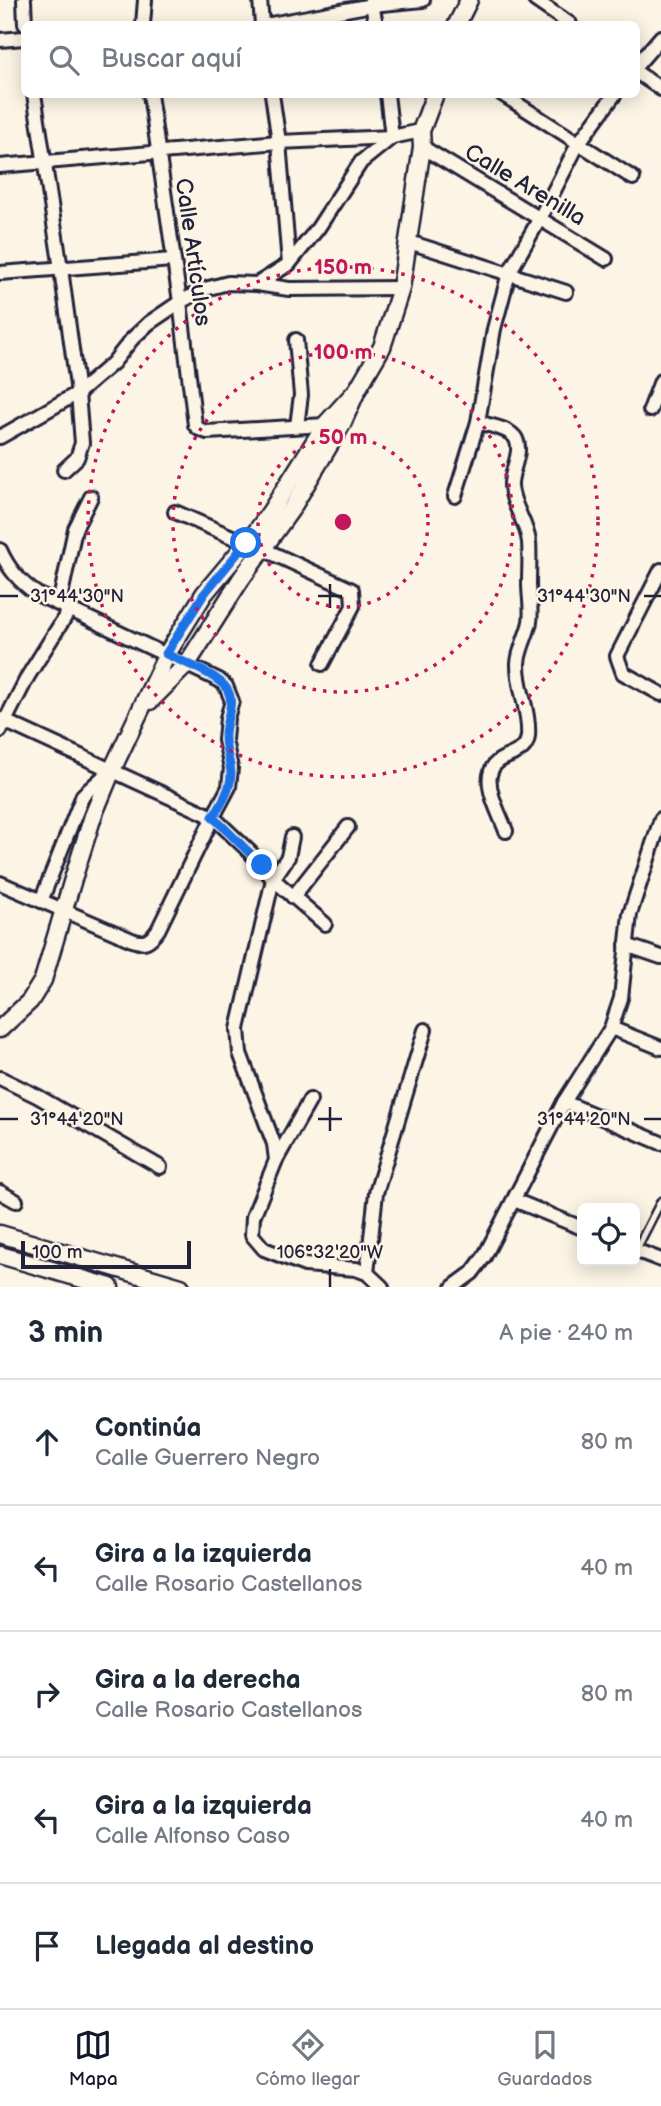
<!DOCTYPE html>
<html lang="es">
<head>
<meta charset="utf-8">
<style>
  body { margin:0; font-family:"Balsamiq Sans",sans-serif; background:#f2f2f3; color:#1f2937 }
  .controls { position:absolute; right:21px; bottom:21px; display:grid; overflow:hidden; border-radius:10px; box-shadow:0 4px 18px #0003 }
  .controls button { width:63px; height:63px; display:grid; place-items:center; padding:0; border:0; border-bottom:2px solid #e0e1e3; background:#fff; color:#1f2937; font:35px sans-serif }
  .scale { position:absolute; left:21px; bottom:18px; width:170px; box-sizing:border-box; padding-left:7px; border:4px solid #22223b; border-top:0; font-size:19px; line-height:24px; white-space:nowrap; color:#22223b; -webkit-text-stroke:5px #fcf5e5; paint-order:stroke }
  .stop { position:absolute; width:21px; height:21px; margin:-16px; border:5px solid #1a73e8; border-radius:50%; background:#fff }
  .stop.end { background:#1a73e8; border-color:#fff; box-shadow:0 2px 7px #0008 }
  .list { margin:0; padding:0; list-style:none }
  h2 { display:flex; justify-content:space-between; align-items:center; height:91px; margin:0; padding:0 28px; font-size:30px }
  h2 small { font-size:23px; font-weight:400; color:#747a83 }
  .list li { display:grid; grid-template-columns:46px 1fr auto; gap:21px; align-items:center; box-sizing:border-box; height:126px; padding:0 28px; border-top:2px solid #e0e1e3 }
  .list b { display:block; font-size:26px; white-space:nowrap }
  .list p { margin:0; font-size:23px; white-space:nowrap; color:#747a83 }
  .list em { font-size:23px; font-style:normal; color:#747a83 }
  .icon { flex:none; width:38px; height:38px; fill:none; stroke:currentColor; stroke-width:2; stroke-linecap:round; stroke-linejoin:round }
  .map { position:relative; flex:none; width:661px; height:1287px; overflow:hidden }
  .search { position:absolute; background:#fff; box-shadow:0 4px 18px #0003; left:21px; right:21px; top:21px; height:77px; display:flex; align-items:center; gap:18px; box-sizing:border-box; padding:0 24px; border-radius:10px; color:#747a83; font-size:26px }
  .sheet { height:721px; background:#fff }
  nav { display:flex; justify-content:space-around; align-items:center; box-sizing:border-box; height:98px; border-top:2px solid #e0e1e3; background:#fff; font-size:19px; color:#747a83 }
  nav a { display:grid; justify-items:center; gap:4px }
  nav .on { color:#111827 }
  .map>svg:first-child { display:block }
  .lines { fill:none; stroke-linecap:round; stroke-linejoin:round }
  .lane-casing { stroke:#22223b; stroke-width:11 }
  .street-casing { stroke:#22223b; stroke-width:18 }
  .secondary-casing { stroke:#22223b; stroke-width:21 }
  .lane { stroke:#fcf5e5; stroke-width:6 }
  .street { stroke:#fcf5e5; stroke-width:12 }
  .secondary { stroke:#fcf5e5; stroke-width:16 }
  .route { stroke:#1a73e8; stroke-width:9 }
  .ticks { fill:none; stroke:#22223b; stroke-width:2.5 }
  .ring { fill:none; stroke:#c2185b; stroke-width:3.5; stroke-dasharray:3.5 7 }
  .labels { text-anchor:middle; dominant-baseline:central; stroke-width:5; stroke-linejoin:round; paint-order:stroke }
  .street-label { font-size:23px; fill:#22223b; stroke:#fcf5e5 }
  .ticks-label { font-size:18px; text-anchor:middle; fill:#22223b; stroke:#fcf5e5; stroke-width:5; stroke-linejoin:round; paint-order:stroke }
  .centre { fill:#c2185b; stroke:#fcf5e5; stroke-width:3.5 }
  .ring-label { font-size:21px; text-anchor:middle; font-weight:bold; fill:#c2185b; stroke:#fcf5e5; stroke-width:5; stroke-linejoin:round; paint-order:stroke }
</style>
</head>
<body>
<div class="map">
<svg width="661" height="1287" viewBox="0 0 661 1287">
  <rect width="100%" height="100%" fill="#fcf5e5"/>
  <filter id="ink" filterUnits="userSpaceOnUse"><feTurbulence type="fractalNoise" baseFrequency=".0143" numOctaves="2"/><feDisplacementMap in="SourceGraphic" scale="14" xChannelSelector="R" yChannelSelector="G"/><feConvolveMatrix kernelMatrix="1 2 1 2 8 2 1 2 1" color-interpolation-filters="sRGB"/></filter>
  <g filter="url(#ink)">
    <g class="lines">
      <g class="lane-casing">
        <polyline id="lane" points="636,1250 661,1201"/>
      </g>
      <g class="street-casing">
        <g id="street">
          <polyline points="24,0 25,24"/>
          <polyline points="260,0 262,24"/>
          <polyline points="371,0 376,24"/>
          <polyline points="535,0 570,24"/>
          <polyline points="143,24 145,0"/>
          <polyline points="271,24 372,5 423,0"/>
          <polyline points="0,40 24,38"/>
          <polyline points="636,66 661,37"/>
          <polyline points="636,72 661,89"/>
          <polyline points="34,94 61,269 78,393 82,443 77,458 64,470"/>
          <polyline points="150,94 180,302 195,425 199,429 207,432 325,425"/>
          <polyline points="272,94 279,142 289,264"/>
          <polyline points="387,94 392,137"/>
          <polyline points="502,94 633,178"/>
          <polyline points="422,147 606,259"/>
          <polyline points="0,166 279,142 392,137 421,131"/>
          <polyline points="409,242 566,292"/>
          <polyline points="0,273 173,260"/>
          <polyline points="257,284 289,289 401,288"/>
          <polyline points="296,340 301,395 297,426"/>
          <polyline points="650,410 661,381"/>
          <path d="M478,422C490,426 510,428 516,439C523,453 510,471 511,486C512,506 527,522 529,542C530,556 529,570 529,584C529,596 532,610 530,622C527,636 519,649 518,663C517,687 530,711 528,736C526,760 494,751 490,775C487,792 500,815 506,831"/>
          <polyline points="0,437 78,393 113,363 132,339 149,323 180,302 205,289 228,283 257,284 289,264 318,228 361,162 392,137"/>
          <polyline points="455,496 478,422 494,329 509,273 540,218 578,144 615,94"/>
          <polyline points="175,512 246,543"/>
          <polyline points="263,549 352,590 353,606 322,664"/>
          <path d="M0,550C9,570 20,582 37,594L219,680L226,686L232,701L227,718L225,740L231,768L229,787L213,817L158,930C150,941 145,945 132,940L0,883"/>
          <polyline points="661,570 617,656 623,673 661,694"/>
          <polyline points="59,604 75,529 91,497"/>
          <polyline points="0,719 213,817 250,852 273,879 238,1029 240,1053 274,1144 276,1160 253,1217 252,1235 264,1249 305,1265 356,1269 367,1273 382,1287"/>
          <polyline points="0,731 28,676 70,609"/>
          <polyline points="292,837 288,857 273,879 325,924"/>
          <polyline points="293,897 348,827"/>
          <polyline points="41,901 83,795 110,771"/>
          <polyline points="626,945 661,957"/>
          <polyline points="611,1028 661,1048"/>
          <polyline points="0,1078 37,1096 160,1167"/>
          <polyline points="564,1102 661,1143"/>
          <polyline points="276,1160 310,1100"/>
          <polyline points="0,1192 16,1201"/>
          <polyline points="514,1200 582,1228"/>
          <polyline points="635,1250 661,1260"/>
          <polyline points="367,1273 376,1193 425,1030"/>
          <polyline points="453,1287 472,1273 484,1257 564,1102 611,1028 621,998 630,914 661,819"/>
        </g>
      </g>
      <g class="secondary-casing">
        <g id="secondary">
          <polyline points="457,24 469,0"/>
          <polyline points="150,701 187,664 241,579 292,508 342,424 357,390 382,347 401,288 422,147 421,131 435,94"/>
          <polyline points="0,1029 30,1001 43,980 73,879 93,816 112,770 167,654 204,594 256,532 271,511 325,425 357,390"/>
          <polyline points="0,1234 181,1287"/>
          <polyline points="0,1255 110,1287"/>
        </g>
      </g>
      <use href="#lane" class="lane"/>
      <use href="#street" class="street"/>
      <use href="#secondary" class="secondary"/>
    </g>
  </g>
  <g class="lines" filter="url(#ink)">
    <path class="route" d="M246,543L204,594L166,654C183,662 217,674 227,689C236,703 225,720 225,735C224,752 234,766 230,783C227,796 220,806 213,817L262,865"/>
  </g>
  <path class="ticks" d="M330,584V608M0,596H18M318,596H342M644,596H661M330,1107V1131M0,1119H18M318,1119H342M644,1119H661M330,1269V1287"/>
  <g class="ring">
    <circle cx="343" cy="522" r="85"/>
    <circle cx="343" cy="522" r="170"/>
    <circle cx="343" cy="522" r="255"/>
  </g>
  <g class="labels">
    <g class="street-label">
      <text transform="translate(525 185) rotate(31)">Calle Arenilla</text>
      <text transform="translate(193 252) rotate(82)">Calle Artículos</text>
    </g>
  </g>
  <g class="ticks-label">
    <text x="77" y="602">31°44'30"N</text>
    <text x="584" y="602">31°44'30"N</text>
    <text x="77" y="1125">31°44'20"N</text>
    <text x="584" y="1125">31°44'20"N</text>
    <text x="330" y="1258">106°32'20"W</text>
  </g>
  <circle cx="343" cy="522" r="10" class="centre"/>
  <g class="ring-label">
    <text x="343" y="274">150 m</text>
    <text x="343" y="359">100 m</text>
    <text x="343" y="444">50 m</text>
  </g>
</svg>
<div class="controls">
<button><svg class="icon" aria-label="locate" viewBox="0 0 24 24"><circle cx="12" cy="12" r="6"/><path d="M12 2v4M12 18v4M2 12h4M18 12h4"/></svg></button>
</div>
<div class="scale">100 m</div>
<div class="stop" style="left:246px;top:543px"></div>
<div class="stop end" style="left:262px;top:865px"></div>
<div class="search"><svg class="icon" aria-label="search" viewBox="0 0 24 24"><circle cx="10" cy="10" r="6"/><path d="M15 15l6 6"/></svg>Buscar aquí</div>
</div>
<section class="sheet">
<h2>3 min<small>A pie · 240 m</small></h2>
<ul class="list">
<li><svg class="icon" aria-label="ahead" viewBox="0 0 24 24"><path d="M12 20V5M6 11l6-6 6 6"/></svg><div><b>Continúa</b><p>Calle Guerrero Negro</p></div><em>80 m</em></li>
<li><svg class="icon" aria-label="left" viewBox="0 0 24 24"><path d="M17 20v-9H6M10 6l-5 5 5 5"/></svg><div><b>Gira a la izquierda</b><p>Calle Rosario Castellanos</p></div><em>40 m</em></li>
<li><svg class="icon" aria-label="right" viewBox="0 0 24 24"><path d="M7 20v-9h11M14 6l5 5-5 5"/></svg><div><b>Gira a la derecha</b><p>Calle Rosario Castellanos</p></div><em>80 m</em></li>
<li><svg class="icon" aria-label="left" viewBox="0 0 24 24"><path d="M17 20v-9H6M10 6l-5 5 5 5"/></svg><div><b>Gira a la izquierda</b><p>Calle Alfonso Caso</p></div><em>40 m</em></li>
<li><svg class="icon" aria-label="arrive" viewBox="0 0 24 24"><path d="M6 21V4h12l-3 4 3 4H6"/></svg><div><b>Llegada al destino</b></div></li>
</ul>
</section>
<nav>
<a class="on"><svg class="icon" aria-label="map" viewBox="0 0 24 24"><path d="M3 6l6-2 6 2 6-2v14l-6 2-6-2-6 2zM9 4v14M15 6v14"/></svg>Mapa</a>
<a><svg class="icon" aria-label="directions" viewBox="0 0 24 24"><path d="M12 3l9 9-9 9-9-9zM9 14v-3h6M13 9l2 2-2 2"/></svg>Cómo llegar</a>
<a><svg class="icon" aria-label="saved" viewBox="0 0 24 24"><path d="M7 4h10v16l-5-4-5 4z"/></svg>Guardados</a>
</nav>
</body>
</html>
